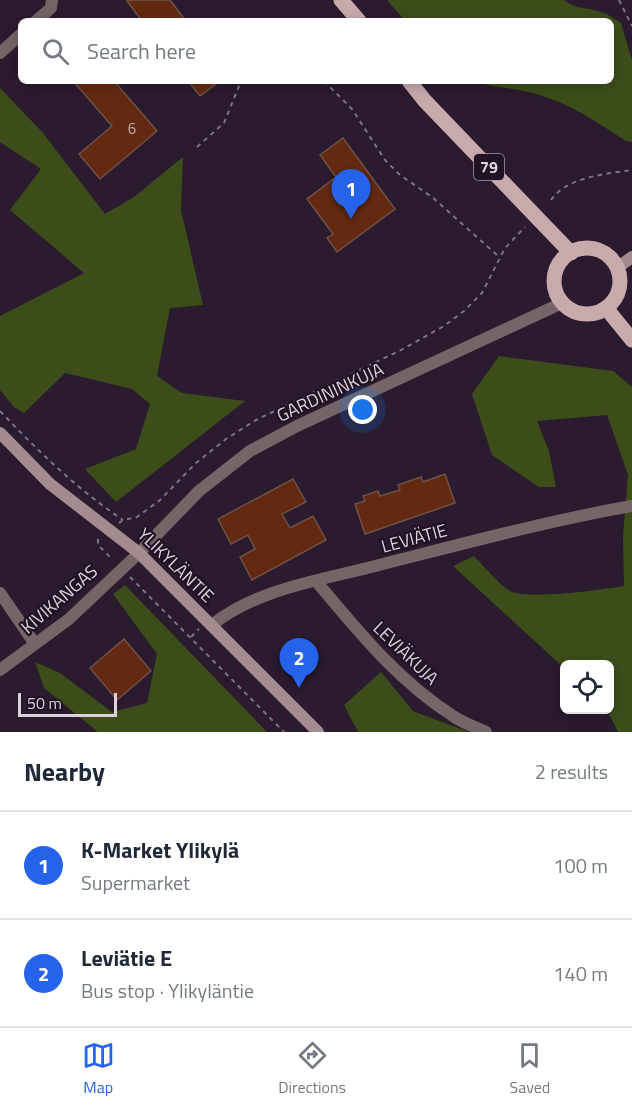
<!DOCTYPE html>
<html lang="en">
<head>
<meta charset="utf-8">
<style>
  body { margin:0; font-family:"Titillium Web",sans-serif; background:#f2f2f3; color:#1f2937 }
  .controls { position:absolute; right:18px; bottom:18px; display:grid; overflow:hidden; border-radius:9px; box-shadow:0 3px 15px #0003 }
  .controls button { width:54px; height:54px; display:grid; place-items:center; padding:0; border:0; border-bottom:2px solid #e0e1e3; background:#fff; color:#1f2937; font:30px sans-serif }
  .scale { position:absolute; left:18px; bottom:15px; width:99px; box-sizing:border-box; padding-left:6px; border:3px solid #dcd2de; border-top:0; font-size:16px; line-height:21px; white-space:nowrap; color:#dcd2de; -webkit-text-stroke:4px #211224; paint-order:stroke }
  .you { position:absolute; left:363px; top:410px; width:21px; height:21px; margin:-15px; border:4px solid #fff; border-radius:50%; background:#1a73e8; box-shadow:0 0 0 9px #1a73e833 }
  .badge { display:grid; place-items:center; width:39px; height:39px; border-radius:50%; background:#2563eb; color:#fff; font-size:20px; font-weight:700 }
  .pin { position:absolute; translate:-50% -50px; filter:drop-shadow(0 2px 3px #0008) }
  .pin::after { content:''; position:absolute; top:32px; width:21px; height:18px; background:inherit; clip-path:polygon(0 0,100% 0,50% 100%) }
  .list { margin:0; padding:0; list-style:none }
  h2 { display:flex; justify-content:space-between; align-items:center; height:78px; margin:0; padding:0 24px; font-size:26px }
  h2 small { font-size:20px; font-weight:400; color:#747a83 }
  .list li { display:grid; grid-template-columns:39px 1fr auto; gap:18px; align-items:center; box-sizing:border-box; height:108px; padding:0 24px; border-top:2px solid #e0e1e3 }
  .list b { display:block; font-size:22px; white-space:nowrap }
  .list p { margin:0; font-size:20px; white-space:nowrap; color:#747a83 }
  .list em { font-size:20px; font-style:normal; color:#747a83 }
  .icon { flex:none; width:33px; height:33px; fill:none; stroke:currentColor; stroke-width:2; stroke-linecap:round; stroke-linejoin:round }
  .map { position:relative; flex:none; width:632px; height:732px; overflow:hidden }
  .search { position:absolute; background:#fff; box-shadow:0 3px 15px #0003; left:18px; right:18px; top:18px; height:66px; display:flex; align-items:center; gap:15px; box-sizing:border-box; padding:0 21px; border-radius:9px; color:#747a83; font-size:22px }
  .sheet { height:294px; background:#fff }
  nav { display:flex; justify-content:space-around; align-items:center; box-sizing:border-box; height:84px; border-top:2px solid #e0e1e3; background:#fff; font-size:16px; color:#747a83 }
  nav a { display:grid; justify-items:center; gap:3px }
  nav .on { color:#2563eb }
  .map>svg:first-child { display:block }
  .green { fill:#3c4d1a }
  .building { fill:#642a11; stroke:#6e5248; stroke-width:1.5 }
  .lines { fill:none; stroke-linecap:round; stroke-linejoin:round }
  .path { stroke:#7f7282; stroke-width:2; stroke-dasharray:4.5 4.5; stroke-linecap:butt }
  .minor { stroke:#746667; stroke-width:12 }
  .tertiary { stroke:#746667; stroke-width:12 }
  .secondary { stroke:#a38c8f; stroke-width:12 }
  .primary { stroke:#c8aaad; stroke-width:15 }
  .labels { text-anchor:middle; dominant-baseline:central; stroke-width:4.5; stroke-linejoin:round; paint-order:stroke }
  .number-label { font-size:15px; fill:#bea8ab }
  .shield { fill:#211224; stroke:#a498a6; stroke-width:1.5 }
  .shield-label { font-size:16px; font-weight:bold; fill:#dcd2de }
  .street-label { font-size:18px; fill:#dcd2de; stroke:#211224 }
</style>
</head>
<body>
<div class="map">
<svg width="632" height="732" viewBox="0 0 632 732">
  <rect width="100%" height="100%" fill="#2a1b2e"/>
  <g class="green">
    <path d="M387,0H564C575,9 585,7 598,11C606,13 614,18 621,23L632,60V142L626,141C597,122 569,103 536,94C516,88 491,87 472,81H611V21H405Z"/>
    <polygon points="0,88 43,133 105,214 134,197 183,157 181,210 203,305 170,308 157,376 182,393 245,401 116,502 85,469 136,449 150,404 132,389 65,373 24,413 14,407 0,390 0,316 84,273 10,210 41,169 0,142"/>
    <path d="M499,356L613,371L632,387V732H618L607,710H610V664H564V668L453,566L474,556C483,565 502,588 512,592C535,599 599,590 624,586L623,536L628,475L607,415L537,421L549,451L556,487H539L492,455L472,394Z"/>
    <polygon points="125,585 267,732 98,732 44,688 35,662 60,673 112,712 147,703 157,654 113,594"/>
    <polygon points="381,672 413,711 469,732 358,732 344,705"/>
  </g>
  <g class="building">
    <polygon points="128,0 170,0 186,21 142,21 127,1"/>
    <polygon points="73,81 114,81 157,131 100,179 79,154 112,126"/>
    <polygon points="188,81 220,81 200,96"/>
    <polygon points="343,138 395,209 337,252 327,238 333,234 307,199 336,177 320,155"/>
    <polygon points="445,474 455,503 365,534 355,504 365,501 363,496 378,491 380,496 400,490 398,485 421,477 423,482"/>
    <polygon points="293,479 306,502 282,514 290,528 313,516 326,540 252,580 240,557 255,549 248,535 231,544 218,519"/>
    <polygon points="124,639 151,671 117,700 90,668"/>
  </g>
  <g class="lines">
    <g class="path">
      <polyline points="619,0 632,26"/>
      <polyline points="324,81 352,109 385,160 400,175 432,197 499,257"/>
      <polyline points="197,147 224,123 241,81"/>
      <path d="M551,200C567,177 605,174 632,170"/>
      <path d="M0,411C38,451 77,489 123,520"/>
      <polyline points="119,523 123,520 137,517 160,500 196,463 226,439 256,420 401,350 444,326 464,311 482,293 505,248 525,227"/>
      <polyline points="98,539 98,545 113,560"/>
      <polyline points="130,577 284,732"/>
      <polyline points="191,637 199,629"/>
    </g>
    <g class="minor">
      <polyline points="36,21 51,8 52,0"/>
      <polyline points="0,53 21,34"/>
      <path d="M316,581C358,631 398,681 453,716C463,723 475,727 486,732"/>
      <polyline points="0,593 35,644"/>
      <path d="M212,625C258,588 323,580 379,565C462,544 547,521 632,506"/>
      <polyline points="0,670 69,619 139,553"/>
    </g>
    <polyline class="tertiary" points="139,553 199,491 250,451 297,426 562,303"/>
    <g class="secondary">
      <polyline points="617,268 632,257"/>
      <polyline points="0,433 50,484 139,553 318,732"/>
    </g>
    <g class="primary">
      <polyline points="341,0 359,21"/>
      <polyline points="409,81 425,101 571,253"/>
      <circle cx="587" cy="281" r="33"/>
      <polyline points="606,308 632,340"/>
    </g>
  </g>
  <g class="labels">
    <g class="number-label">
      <text x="132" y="128">6</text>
    </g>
    <rect class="shield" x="474" y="154" width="30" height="26" rx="4.5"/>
    <g class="shield-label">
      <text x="489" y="167">79</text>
    </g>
    <g class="street-label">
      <text transform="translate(330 392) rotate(-25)">GARDININKUJA</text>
      <text transform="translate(414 538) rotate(-15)">LEVIÄTIE</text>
      <text transform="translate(176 565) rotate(44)">YLIKYLÄNTIE</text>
      <text transform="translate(59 599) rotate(-41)">KIVIKANGAS</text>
      <text transform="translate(406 653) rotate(44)">LEVIÄKUJA</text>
    </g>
  </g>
</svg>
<div class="controls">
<button><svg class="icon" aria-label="locate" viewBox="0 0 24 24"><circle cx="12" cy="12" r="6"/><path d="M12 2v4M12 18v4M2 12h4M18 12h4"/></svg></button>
</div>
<div class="scale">50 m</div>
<div class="you"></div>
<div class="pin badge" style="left:351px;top:219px">1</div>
<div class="pin badge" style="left:299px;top:688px">2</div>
<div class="search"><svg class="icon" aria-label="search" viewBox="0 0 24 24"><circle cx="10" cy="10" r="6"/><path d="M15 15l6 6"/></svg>Search here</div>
</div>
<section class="sheet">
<h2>Nearby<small>2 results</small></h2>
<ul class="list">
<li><span class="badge">1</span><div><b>K-Market Ylikylä</b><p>Supermarket</p></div><em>100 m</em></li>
<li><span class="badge">2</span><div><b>Leviätie E</b><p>Bus stop · Ylikyläntie</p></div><em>140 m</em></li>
</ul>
</section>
<nav>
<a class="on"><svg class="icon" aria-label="map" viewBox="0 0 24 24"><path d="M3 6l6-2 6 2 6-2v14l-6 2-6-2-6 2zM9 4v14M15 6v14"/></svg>Map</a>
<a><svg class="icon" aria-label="directions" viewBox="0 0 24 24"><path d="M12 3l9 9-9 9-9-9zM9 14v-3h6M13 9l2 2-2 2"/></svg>Directions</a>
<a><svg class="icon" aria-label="saved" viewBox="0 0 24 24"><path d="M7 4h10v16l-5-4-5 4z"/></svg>Saved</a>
</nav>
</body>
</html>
